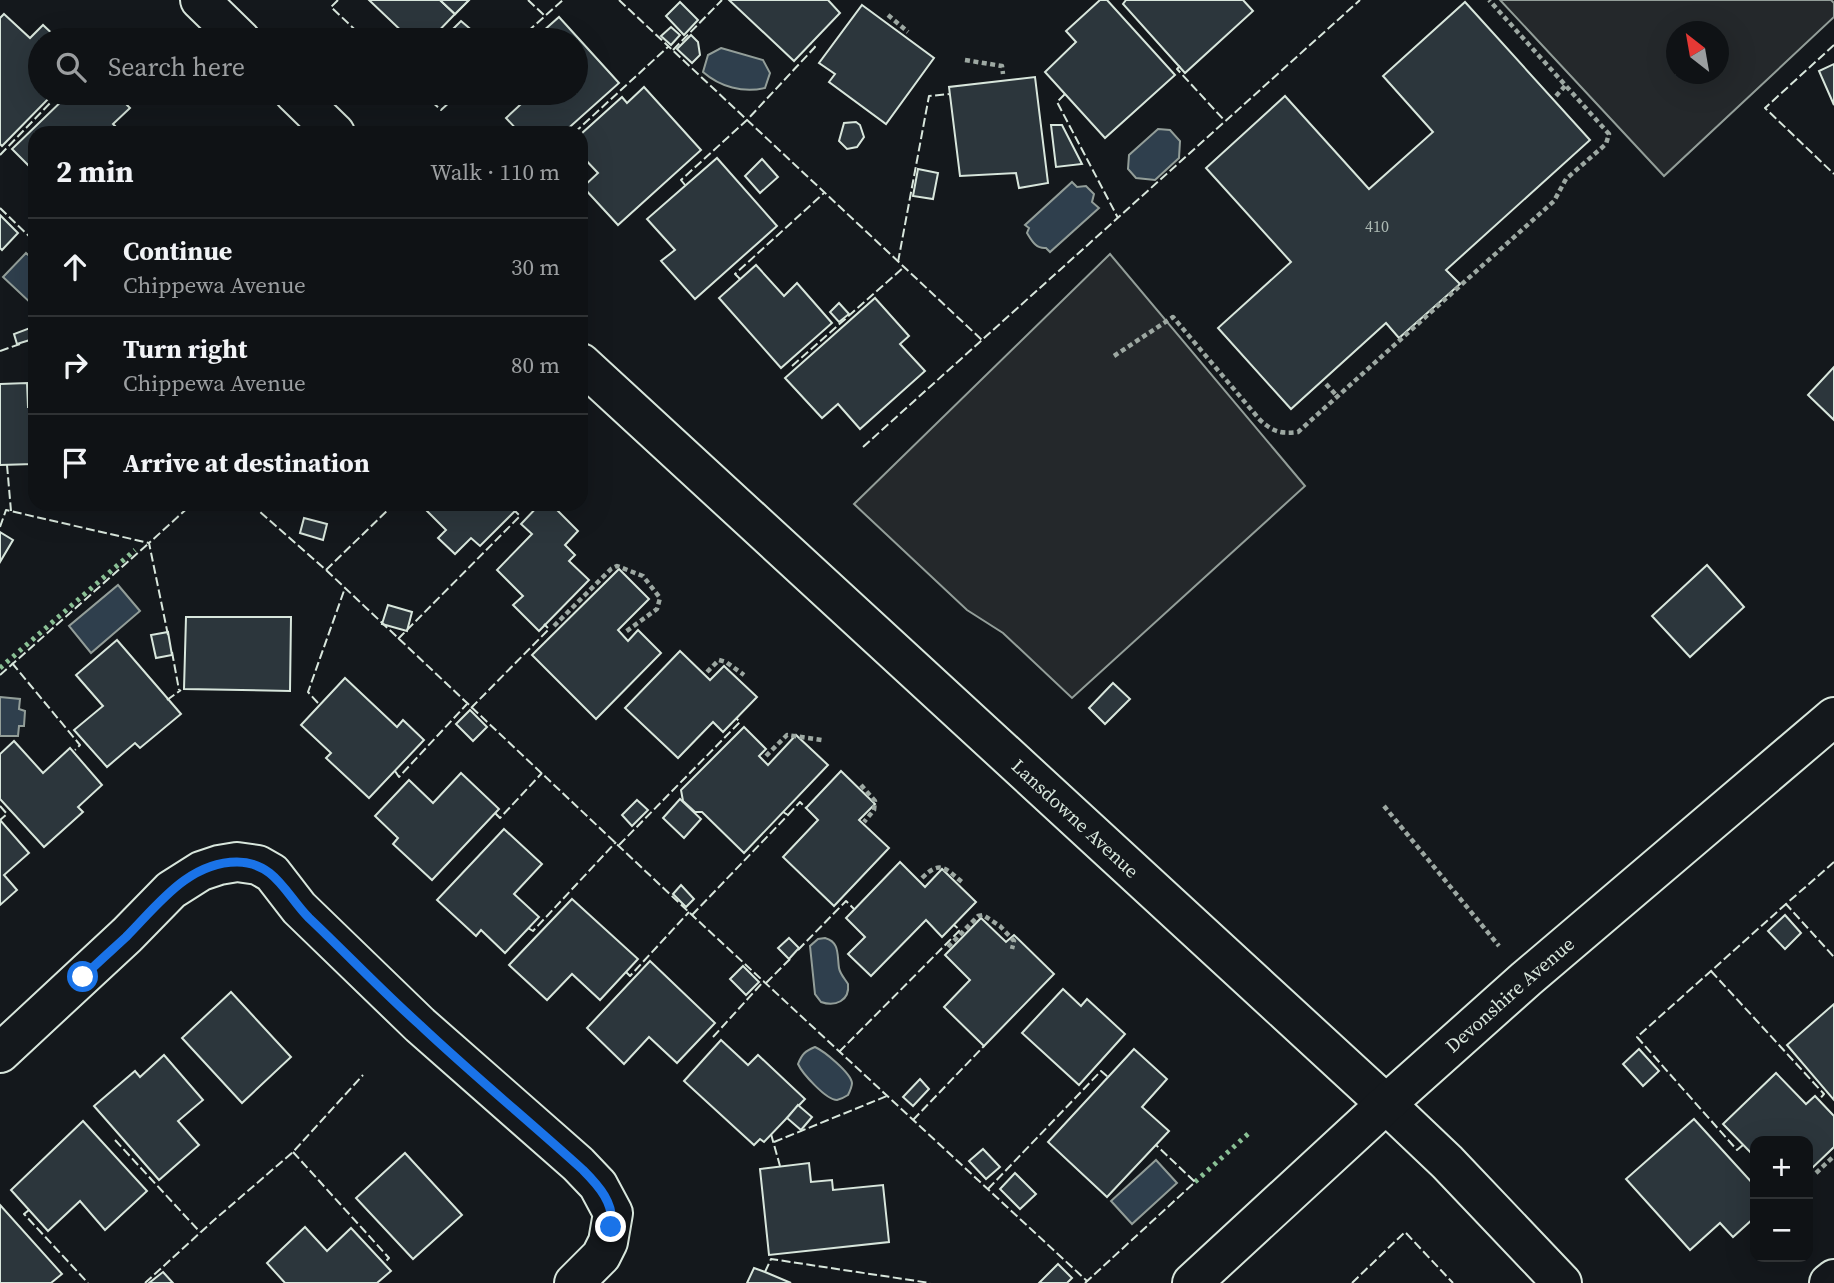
<!DOCTYPE html>
<html lang="en">
<head>
<meta charset="utf-8">
<style>
  body { margin:0; font-family:"Source Serif 4",serif; background:#1d2022; color:#f1f3f6 }
  .controls { position:absolute; right:21px; bottom:21px; display:grid; overflow:hidden; border-radius:14px; box-shadow:0 7px 28px #0002 }
  .controls button { width:63px; height:63px; display:grid; place-items:center; padding:0; border:0; border-bottom:2px solid #2f3234; background:#0f1215; color:#f1f3f6; font:35px sans-serif }
  .compass { position:absolute; left:1666px; top:21px; width:63px; height:63px; border-radius:50%; background:#0f1215; box-shadow:0 7px 28px #0002; rotate:329deg }
  .stop { position:absolute; width:21px; height:21px; margin:-16px; border:5px solid #1a73e8; border-radius:50%; background:#fff }
  .stop.end { background:#1a73e8; border-color:#fff; box-shadow:0 2px 7px #0008 }
  .list { margin:0; padding:0; list-style:none }
  h2 { display:flex; justify-content:space-between; align-items:center; height:91px; margin:0; padding:0 28px; font-size:30px }
  h2 small { font-size:23px; font-weight:400; color:#9b9ea0 }
  .list li { display:grid; grid-template-columns:46px 1fr auto; gap:21px; align-items:center; box-sizing:border-box; height:98px; padding:0 28px; border-top:2px solid #2f3234 }
  .list b { display:block; font-size:26px; white-space:nowrap }
  .list p { margin:0; font-size:23px; white-space:nowrap; color:#9b9ea0 }
  .list em { font-size:23px; font-style:normal; color:#9b9ea0 }
  .icon { flex:none; width:38px; height:38px; fill:none; stroke:currentColor; stroke-width:2; stroke-linecap:round; stroke-linejoin:round }
  .map { position:relative; flex:none; width:1834px; height:1283px; overflow:hidden }
  .search { position:absolute; background:#0f1215; box-shadow:0 7px 28px #0002; left:28px; top:28px; width:560px; height:77px; display:flex; align-items:center; gap:18px; box-sizing:border-box; padding:0 24px; border-radius:38px; color:#9b9ea0; font-size:26px }
  .panel { position:absolute; background:#0f1215; box-shadow:0 7px 28px #0002; left:28px; top:126px; width:560px; height:385px; border-radius:21px }
  .map>svg:first-child { display:block }
  .parking { fill:#24282b; stroke:#939e99; stroke-width:2; fill-rule:evenodd }
  .water { fill:#2f3f4d; stroke:#939e99; stroke-width:2 }
  .building { fill:#2c363c; stroke:#d8e6dc; stroke-width:2 }
  .lines { fill:none; stroke-linecap:round; stroke-linejoin:round }
  .street-casing { stroke:#d8e6dc; stroke-width:42 }
  .secondary-casing { stroke:#d8e6dc; stroke-width:42 }
  .path { stroke:#9da8a2; stroke-width:4.5; stroke-dasharray:5 3.5; stroke-linecap:butt }
  .street { stroke:#14181c; stroke-width:38 }
  .secondary { stroke:#14181c; stroke-width:38 }
  .hedge { stroke:#8ac095; stroke-width:5; stroke-dasharray:3.5 5; stroke-linecap:butt }
  .fence { stroke:#d8e6dc; stroke-width:2; stroke-dasharray:9 3.5; stroke-linecap:butt }
  .route { stroke:#1a73e8; stroke-width:9 }
  .labels { text-anchor:middle; dominant-baseline:central; stroke-width:5; stroke-linejoin:round; paint-order:stroke }
  .number-label { font-size:16px; fill:#adbab4 }
  .street-label { font-size:19px; fill:#d8e6dc; stroke:#14181c }
</style>
</head>
<body>
<div class="map">
<svg width="1834" height="1283" viewBox="0 0 1834 1283">
  <rect width="100%" height="100%" fill="#14181c"/>
  <g class="parking">
    <path d="M1500,0H1831L1834,3V17L1664,176ZM1676,32H1718V74H1676Z"/>
    <polygon points="1110,254 1305,486 1072,698 1003,633 967,610 854,504"/>
  </g>
  <g class="water">
    <path d="M721,48L763,60L770,73L765,88C743,93 720,87 703,72L708,55Z"/>
    <polygon points="1158,129 1170,130 1180,141 1179,158 1155,180 1136,178 1128,169 1129,155"/>
    <path d="M1072,182L1077,187L1086,186L1094,194L1092,202L1099,208L1050,252L1046,248C1036,249 1032,241 1027,233L1029,228L1025,225Z"/>
    <polygon points="26,253 35,261 35,307 3,277"/>
    <polygon points="118,585 140,611 91,653 69,626"/>
    <polygon points="0,697 20,699 19,709 25,711 24,726 19,726 18,736 0,736"/>
    <path d="M825,938C840,942 837,955 839,968C840,974 845,979 848,984C850,1001 835,1007 821,1002L815,994L810,946L818,939Z"/>
    <path d="M815,1047C824,1051 851,1073 852,1083C852,1087 850,1091 848,1095C845,1097 841,1099 837,1100C826,1100 802,1073 798,1064C802,1054 805,1051 815,1047Z"/>
    <polygon points="1156,1160 1177,1183 1132,1224 1111,1201"/>
  </g>
  <g class="building">
    <polygon points="369,0 440,0 455,14 430,40 411,40"/>
    <polygon points="440,0 469,0 455,14"/>
    <polygon points="440,0 469,0 455,14"/>
    <polygon points="729,0 828,0 840,13 794,61"/>
    <polygon points="1100,0 1107,0 1175,75 1105,138 1045,72 1076,42 1066,31"/>
    <polygon points="1126,0 1243,0 1253,11 1185,73 1123,4"/>
    <polygon points="680,2 698,20 684,35 666,16"/>
    <polygon points="1465,2 1590,140 1446,270 1460,284 1399,338 1386,323 1291,409 1218,328 1291,262 1206,168 1285,96 1369,189 1433,132 1383,76"/>
    <polygon points="862,5 934,58 886,124 829,82 835,74 819,63"/>
    <polygon points="4,14 30,38 43,25 59,40 40,40 40,93 54,93 2,146 0,144 0,18"/>
    <polygon points="559,17 619,83 563,133 520,133 506,118 520,105 508,93 576,93 576,40 533,40"/>
    <polygon points="461,21 475,33 468,40 454,28"/>
    <polygon points="671,27 680,35 671,45 661,36"/>
    <polygon points="691,35 698,42 700,55 692,63 677,49"/>
    <polygon points="1834,64 1834,105 1819,71"/>
    <polygon points="1035,77 1048,183 1019,188 1016,173 960,176 949,87"/>
    <polygon points="644,87 701,150 618,225 583,187 598,173 581,155 581,134 622,97 627,103"/>
    <polygon points="70,93 115,93 130,108 113,124 122,133 35,133 35,172 12,149"/>
    <polygon points="856,122 860,125 864,137 857,147 847,149 839,141 844,123"/>
    <polygon points="1051,125 1062,125 1082,164 1056,167"/>
    <polygon points="717,158 777,226 695,299 661,261 675,250 647,219"/>
    <polygon points="762,159 778,177 760,193 745,176"/>
    <polygon points="918,169 938,173 933,199 913,196"/>
    <polygon points="0,215 18,233 2,250 0,248"/>
    <polygon points="756,265 784,296 797,283 832,323 781,368 719,298"/>
    <polygon points="875,298 909,336 900,344 925,371 860,429 838,404 822,418 785,378"/>
    <polygon points="839,303 849,314 839,322 830,312"/>
    <polygon points="30,328 33,339 17,344 14,334"/>
    <polygon points="1834,367 1834,420 1808,395"/>
    <polygon points="27,383 28,407 35,407 35,439 32,439 33,464 0,465 0,384"/>
    <polygon points="420,504 522,504 480,546 471,538 455,554 438,538 446,530"/>
    <polygon points="540,504 551,504 578,531 565,545 575,555 569,561 589,580 539,631 513,605 523,596 497,570 532,534 521,524"/>
    <polygon points="304,518 327,524 323,540 300,533"/>
    <polygon points="0,532 13,540 0,562"/>
    <polygon points="1707,565 1744,607 1690,657 1652,616"/>
    <polygon points="619,569 649,599 618,630 628,641 638,630 661,653 596,719 532,655"/>
    <polygon points="388,605 412,612 407,631 382,624"/>
    <polygon points="186,617 291,617 290,691 184,689"/>
    <polygon points="168,632 172,655 156,658 151,635"/>
    <polygon points="117,640 181,714 140,748 135,743 107,767 74,730 103,706 76,675"/>
    <polygon points="680,651 710,680 724,666 757,697 723,732 713,722 678,758 625,708"/>
    <polygon points="345,678 397,727 403,720 424,740 369,798 326,758 331,753 301,725"/>
    <polygon points="1113,683 1130,699 1105,724 1089,708"/>
    <polygon points="470,710 487,727 473,741 456,724"/>
    <polygon points="744,727 766,749 759,756 768,765 796,735 828,765 744,853 702,812 695,812 683,801 681,790"/>
    <polygon points="14,741 43,773 70,748 102,785 78,807 83,812 44,847 0,799 0,754"/>
    <polygon points="841,771 875,804 859,820 889,848 834,906 783,857 818,820 806,808"/>
    <polygon points="461,773 499,809 432,880 393,844 398,838 375,816 409,780 433,803"/>
    <polygon points="680,799 701,819 684,838 663,818"/>
    <polygon points="637,800 648,810 632,826 622,815"/>
    <polygon points="0,820 29,853 4,875 17,890 0,905"/>
    <polygon points="504,829 542,864 514,894 539,917 505,953 481,930 476,936 437,900"/>
    <polygon points="900,862 925,887 942,869 976,902 942,937 926,920 871,976 848,954 865,937 846,918"/>
    <polygon points="681,885 694,899 686,907 673,894"/>
    <polygon points="572,899 638,959 600,1000 572,974 547,1000 509,965"/>
    <polygon points="1785,915 1801,933 1785,949 1768,931"/>
    <polygon points="981,918 1006,942 1014,935 1054,974 984,1046 944,1007 970,980 945,955"/>
    <polygon points="789,938 799,948 789,959 778,948"/>
    <polygon points="650,961 715,1023 677,1063 649,1037 624,1064 587,1028"/>
    <polygon points="743,966 759,982 746,995 730,979"/>
    <polygon points="1063,989 1081,1006 1087,999 1125,1034 1079,1085 1022,1033"/>
    <polygon points="231,992 291,1057 242,1103 182,1038"/>
    <polygon points="1834,1004 1834,1100 1787,1045"/>
    <polygon points="721,1040 748,1065 758,1055 805,1099 764,1142 760,1139 754,1145 684,1081"/>
    <polygon points="1134,1049 1167,1079 1142,1107 1169,1131 1107,1197 1048,1142"/>
    <polygon points="1639,1049 1659,1071 1643,1086 1623,1064"/>
    <polygon points="164,1055 203,1100 178,1121 199,1145 159,1180 94,1106 135,1071 140,1077"/>
    <polygon points="1776,1073 1806,1104 1815,1096 1834,1116 1834,1147 1808,1172 1808,1141 1755,1141 1755,1157 1723,1124"/>
    <polygon points="920,1079 929,1089 913,1106 903,1097"/>
    <polygon points="798,1105 812,1117 801,1130 787,1118"/>
    <polygon points="1694,1119 1755,1186 1755,1217 1733,1237 1720,1223 1690,1250 1626,1179"/>
    <polygon points="83,1121 147,1191 105,1230 80,1201 48,1231 11,1190"/>
    <polygon points="983,1149 1000,1167 986,1179 969,1161"/>
    <polygon points="405,1153 462,1215 413,1259 356,1198"/>
    <polygon points="809,1163 811,1182 832,1180 833,1190 883,1185 889,1242 769,1255 760,1169"/>
    <polygon points="1015,1173 1036,1194 1020,1209 1000,1189"/>
    <polygon points="0,1205 62,1274 51,1283 0,1283"/>
    <polygon points="305,1227 327,1251 351,1228 391,1271 377,1283 285,1283 267,1263"/>
    <polygon points="1058,1264 1072,1278 1067,1283 1039,1283"/>
    <polygon points="754,1268 765,1272 791,1283 747,1283"/>
    <polygon points="163,1272 173,1283 149,1283"/>
  </g>
  <g class="lines">
    <g class="street-casing">
      <g id="street">
        <polyline points="0,1053 127,935 171,890 201,871 219,865 237,862 258,865 272,873 299,908 420,1025 578,1164 598,1185 613,1213 608,1242 601,1256 574,1283"/>
        <polyline points="1829,1283 1834,1279"/>
      </g>
    </g>
    <g class="secondary-casing">
      <g id="secondary">
        <polyline points="200,0 241,40"/>
        <polyline points="294,93 335,133"/>
        <path id="s1" d="M581,363L1386,1104L1447,1162L1562,1283"/>
        <path id="s2" d="M1192,1283L1386,1104L1526,979L1834,717"/>
      </g>
    </g>
    <g class="path">
      <polyline points="888,15 908,32"/>
      <polyline points="965,60 1002,66 1003,74"/>
      <polyline points="1556,96 1565,86"/>
      <path d="M1114,356L1173,317L1260,420C1273,432 1281,434 1298,432L1554,201L1566,179L1606,144L1609,134L1489,0"/>
      <polyline points="1326,384 1338,397"/>
      <polyline points="554,626 611,569 617,566 643,576 660,598 657,609 624,633"/>
      <polyline points="707,672 719,660 726,662 744,675"/>
      <polyline points="766,756 787,735 822,740"/>
      <polyline points="861,785 875,801 874,810 864,822"/>
      <polyline points="1384,806 1499,946"/>
      <path d="M922,878C940,860 945,868 962,882"/>
      <polyline points="948,947 978,916 983,915 1000,926 1014,941 1012,949"/>
      <polyline points="1816,1173 1834,1156"/>
    </g>
    <use href="#street" class="street"/>
    <use href="#secondary" class="secondary"/>
    <g class="hedge">
      <polyline points="0,668 135,550"/>
      <polyline points="1195,1182 1249,1133"/>
    </g>
    <g class="fence">
      <polyline points="338,0 331,7 366,40"/>
      <polyline points="528,0 545,16"/>
      <polyline points="619,0 982,340"/>
      <polyline points="473,31 481,40"/>
      <polyline points="518,40 563,0"/>
      <polyline points="1834,45 1765,108 1834,174"/>
      <polyline points="673,50 722,0"/>
      <polyline points="1180,66 1177,69 1225,121"/>
      <polyline points="422,93 441,110 460,93"/>
      <polyline points="1065,94 1057,102 1118,218"/>
      <polyline points="574,133 669,46"/>
      <polyline points="0,155 56,97 53,94"/>
      <polyline points="685,185 681,180 747,120 815,47 811,44"/>
      <polyline points="0,208 35,242"/>
      <polyline points="898,262 929,96 950,94"/>
      <polyline points="740,279 735,274 824,193"/>
      <polyline points="0,351 20,344"/>
      <polyline points="792,366 904,267"/>
      <polyline points="863,447 1360,0"/>
      <polyline points="7,465 11,511"/>
      <polyline points="251,504 326,570 692,915 1087,1281"/>
      <polyline points="0,527 6,510 149,543"/>
      <polyline points="326,570 394,504"/>
      <polyline points="168,635 149,543 192,504"/>
      <polyline points="398,639 520,516 515,511"/>
      <polyline points="172,652 179,690"/>
      <polyline points="12,663 80,745 75,750"/>
      <polyline points="0,675 149,543"/>
      <polyline points="167,700 181,690"/>
      <polyline points="318,703 308,692 345,588"/>
      <polyline points="471,708 549,629 544,624"/>
      <polyline points="395,771 399,777 467,704"/>
      <polyline points="0,806 7,814 0,820"/>
      <polyline points="495,813 500,818 542,773"/>
      <polyline points="788,815 800,802 806,808"/>
      <polyline points="619,845 740,722 736,718"/>
      <polyline points="1834,862 1786,904 1834,957"/>
      <polyline points="692,915 788,815 783,812"/>
      <polyline points="528,928 533,931 616,842"/>
      <polyline points="798,950 846,901 854,909"/>
      <polyline points="1711,971 1824,1094 1819,1100"/>
      <polyline points="626,972 630,976 689,912"/>
      <polyline points="766,983 791,958"/>
      <polyline points="713,1037 764,981"/>
      <polyline points="839,1052 960,930 954,925"/>
      <polyline points="913,1120 984,1046"/>
      <polyline points="771,1134 780,1166"/>
      <polyline points="115,1140 200,1232"/>
      <polyline points="774,1142 887,1096"/>
      <polyline points="1743,1145 1737,1150 1637,1037 1786,904"/>
      <polyline points="293,1152 389,1258 384,1263"/>
      <polyline points="988,1189 1101,1071 1108,1077"/>
      <polyline points="29,1210 24,1214 88,1283"/>
      <polyline points="765,1272 771,1259 930,1283"/>
      <polyline points="145,1283 213,1221 293,1152 363,1075"/>
      <polyline points="1085,1283 1195,1182 1156,1145"/>
      <polyline points="1352,1283 1405,1232 1453,1283"/>
    </g>
  </g>
  <g class="lines">
    <path class="route" d="M83,977C97,963 112,950 126,937C157,906 188,862 237,862C275,862 286,895 309,918C346,953 382,991 420,1025C473,1075 529,1121 583,1170C599,1186 615,1204 611,1227"/>
  </g>
  <g class="labels">
    <g class="number-label">
      <text x="1377" y="226">410</text>
    </g>
    <g class="street-label">
      <text stroke="none"><textPath href="#s1" startOffset="672">Lansdowne Avenue</textPath></text>
      <text stroke="none"><textPath href="#s2" startOffset="429">Devonshire Avenue</textPath></text>
    </g>
  </g>
</svg>
<div class="controls">
<button>+</button>
<button>−</button>
</div>
<svg class="compass" viewBox="-18 -18 36 36"><path d="M0-13l5 13h-10z" fill="#e53935"/><path d="M0 13l5-13h-10z" fill="#9b9ea0"/></svg>
<div class="stop" style="left:83px;top:977px"></div>
<div class="stop end" style="left:611px;top:1227px"></div>
<div class="search"><svg class="icon" aria-label="search" viewBox="0 0 24 24"><circle cx="10" cy="10" r="6"/><path d="M15 15l6 6"/></svg>Search here</div>
<section class="panel">
<h2>2 min<small>Walk · 110 m</small></h2>
<ul class="list">
<li><svg class="icon" aria-label="ahead" viewBox="0 0 24 24"><path d="M12 20V5M6 11l6-6 6 6"/></svg><div><b>Continue</b><p>Chippewa Avenue</p></div><em>30 m</em></li>
<li><svg class="icon" aria-label="right" viewBox="0 0 24 24"><path d="M7 20v-9h11M14 6l5 5-5 5"/></svg><div><b>Turn right</b><p>Chippewa Avenue</p></div><em>80 m</em></li>
<li><svg class="icon" aria-label="arrive" viewBox="0 0 24 24"><path d="M6 21V4h12l-3 4 3 4H6"/></svg><div><b>Arrive at destination</b></div></li>
</ul>
</section>
</div>
</body>
</html>
